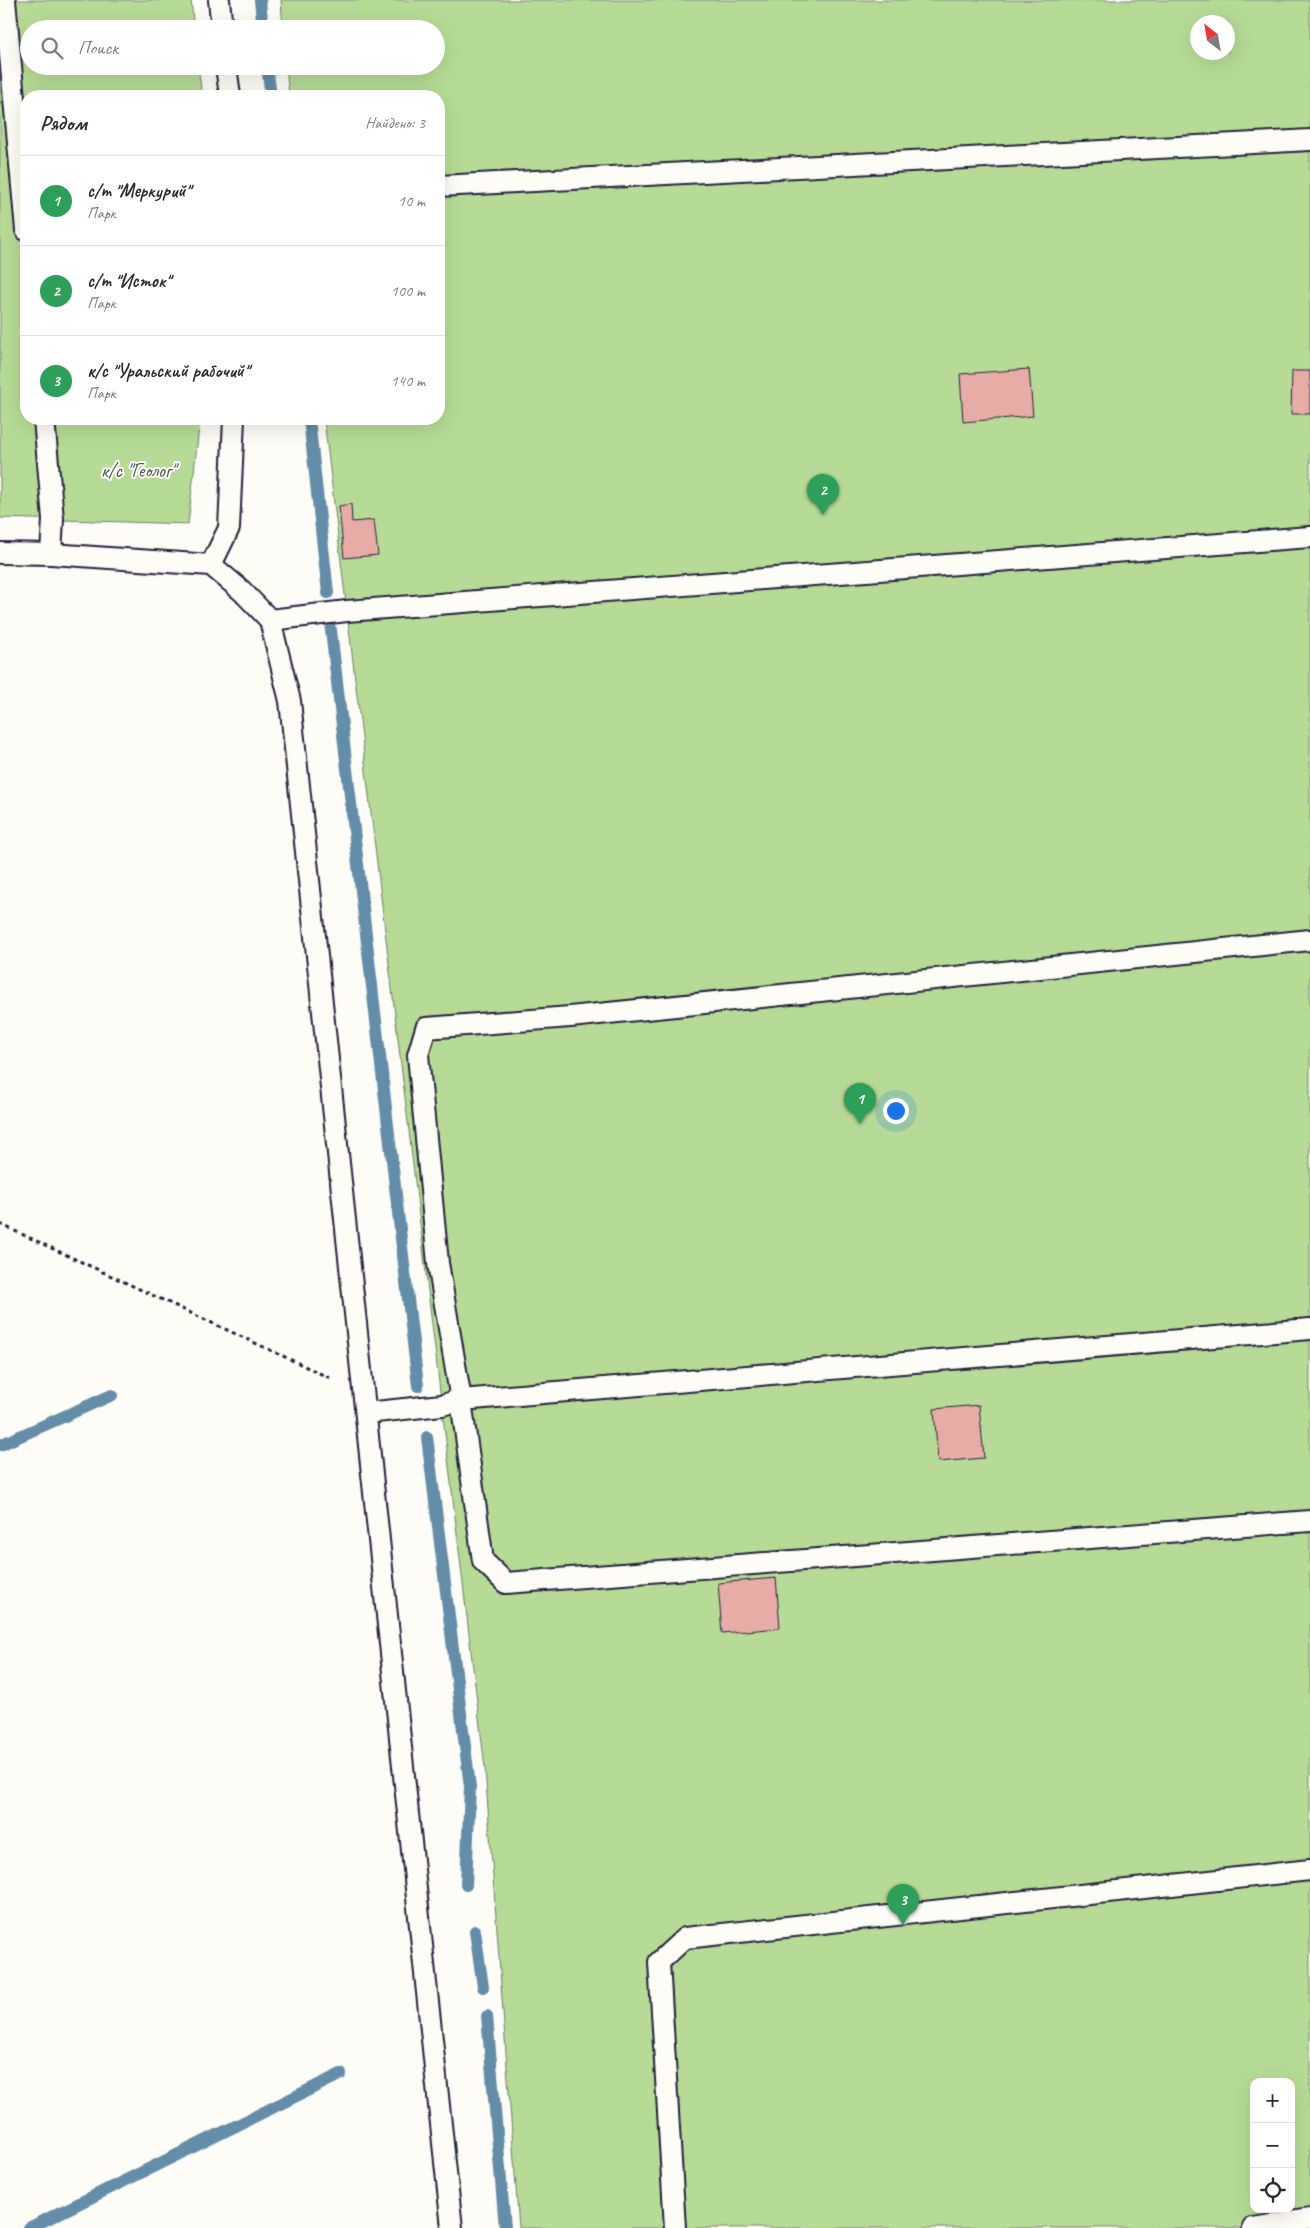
<!DOCTYPE html>
<html lang="ru">
<head>
<meta charset="utf-8">
<style>
  body { margin:0; font-family:Caveat,sans-serif; background:#f7f7f7; color:#2b2b33 }
  .controls { position:absolute; right:15px; bottom:15px; display:grid; overflow:hidden; border-radius:10px; box-shadow:0 5px 20px #0002 }
  .controls button { width:45px; height:45px; display:grid; place-items:center; padding:0; border:0; border-bottom:1px solid #e1e1e2; background:#fff; color:#2b2b33; font:25px sans-serif }
  .compass { position:absolute; left:1190px; top:15px; width:45px; height:45px; border-radius:50%; background:#fff; box-shadow:0 5px 20px #0002; rotate:329deg }
  .you { position:absolute; left:895px; top:1110px; width:18px; height:18px; margin:-12px; border:4px solid #fff; border-radius:50%; background:#1a73e8; box-shadow:0 0 0 8px #1a73e833 }
  .badge { display:grid; place-items:center; width:32px; height:32px; border-radius:50%; background:#d93025; color:#fff; font-size:16px; font-weight:700 }
  .pin { position:absolute; translate:-50% -41px; filter:drop-shadow(0 1px 2px #0008) }
  .pin::after { content:''; position:absolute; top:26px; width:18px; height:15px; background:inherit; clip-path:polygon(0 0,100% 0,50% 100%) }
  .list { margin:0; padding:0; list-style:none }
  h2 { display:flex; justify-content:space-between; align-items:center; height:65px; margin:0; padding:0 20px; font-size:21px }
  h2 small { font-size:16px; font-weight:400; color:#7c7c81 }
  .list li { display:grid; grid-template-columns:32px 1fr auto; gap:15px; align-items:center; box-sizing:border-box; height:90px; padding:0 20px; border-top:1px solid #e1e1e2 }
  .list b { display:block; font-size:19px; white-space:nowrap }
  .list p { margin:0; font-size:16px; white-space:nowrap; color:#7c7c81 }
  .list em { font-size:16px; font-style:normal; color:#7c7c81 }
  .icon { flex:none; width:28px; height:28px; fill:none; stroke:currentColor; stroke-width:2; stroke-linecap:round; stroke-linejoin:round }
  .map { position:relative; flex:none; width:1310px; height:2228px; overflow:hidden }
  .search { position:absolute; background:#fff; box-shadow:0 5px 20px #0002; left:20px; top:20px; width:425px; height:55px; display:flex; align-items:center; gap:12px; box-sizing:border-box; padding:0 18px; border-radius:28px; color:#7c7c81; font-size:19px }
  .panel { position:absolute; background:#fff; box-shadow:0 5px 20px #0002; left:20px; top:90px; width:425px; height:335px; border-radius:20px }
  .map>svg:first-child { display:block }
  .green { fill:#b7db96; stroke:#6c7e68; fill-rule:evenodd }
  .lines { fill:none; stroke-linecap:round; stroke-linejoin:round }
  .stream { stroke:#638da8; stroke-width:12 }
  .building { fill:#e7aca8; stroke:#22223b }
  .lane-casing { stroke:#22223b; stroke-width:24 }
  .path { stroke:#22223b; stroke-width:3; stroke-dasharray:4 4; stroke-linecap:butt }
  .lane { stroke:#fdfcf7; stroke-width:20 }
  .labels { text-anchor:middle; dominant-baseline:central; stroke-width:4; stroke-linejoin:round; paint-order:stroke }
  .park-label { font-size:20px; fill:#4f5a56; stroke:#fdfcf7 }
</style>
</head>
<body>
<div class="map">
<svg width="1310" height="2228" viewBox="0 0 1310 2228">
  <rect width="100%" height="100%" fill="#fdfcf7"/>
  <filter id="ink" filterUnits="userSpaceOnUse"><feTurbulence type="fractalNoise" baseFrequency=".02" numOctaves="2"/><feDisplacementMap in="SourceGraphic" scale="10" xChannelSelector="R" yChannelSelector="G"/><feConvolveMatrix kernelMatrix="1 2 1 2 8 2 1 2 1" color-interpolation-filters="sRGB"/></filter>
  <g filter="url(#ink)">
    <g class="green">
      <polygon points="0,0 191,0 194,29 29,29 29,66 198,66 202,96 26,96 26,419 200,419 188,524 0,518"/>
      <path d="M281,0H1310V2228H519L485,1768L324,419H439V96H289L286,66H436V29H283ZM1198,22H1228V52H1198ZM1254,2082H1291V2209H1254Z"/>
    </g>
    <g class="lines">
      <g class="stream">
        <polyline points="260,0 263,29"/>
        <polyline points="267,66 271,96"/>
        <polyline points="309,419 328,593"/>
        <polyline points="331,630 418,1386"/>
        <polyline points="427,1437 470,1787 466,1885"/>
        <polyline points="0,1445 112,1395"/>
        <polyline points="475,1931 483,1987"/>
        <polyline points="487,2016 505,2228"/>
        <polyline points="29,2228 341,2074"/>
      </g>
    </g>
    <g class="building">
      <polygon points="1029,369 1033,416 963,422 960,374"/>
      <polygon points="1292,371 1310,371 1310,414 1291,414"/>
      <polygon points="351,504 352,522 374,520 378,555 344,558 339,506"/>
      <polygon points="979,1405 984,1458 938,1462 934,1409"/>
      <polygon points="776,1578 780,1628 722,1633 718,1583"/>
    </g>
    <g class="lines">
      <g class="lane-casing">
        <g id="lane">
          <polyline points="5,0 26,230"/>
          <polyline points="219,0 222,29"/>
          <polyline points="226,66 230,96"/>
          <polyline points="439,186 1310,140"/>
          <polyline points="44,419 53,519 51,554"/>
          <polyline points="0,553 51,554 211,565 242,591 270,620 290,701 452,2228"/>
          <polyline points="211,565 229,528 234,419"/>
          <polyline points="270,620 347,611 1310,537"/>
          <polyline points="1310,940 570,1017 426,1028 418,1055 438,1263 461,1400 483,1561 506,1583 1310,1521"/>
          <polyline points="366,1413 442,1405 461,1400 1310,1329"/>
          <polyline points="675,2228 659,1962 685,1938 1310,1870"/>
          <polyline points="1253,2228 1310,2219"/>
        </g>
      </g>
      <polyline class="path" points="0,1224 330,1378"/>
      <use href="#lane" class="lane"/>
    </g>
  </g>
  <g class="labels">
    <g class="park-label">
      <text x="138" y="470">к/с "Геолог"</text>
    </g>
  </g>
</svg>
<div class="controls">
<button>+</button>
<button>−</button>
<button><svg class="icon" aria-label="locate" viewBox="0 0 24 24"><circle cx="12" cy="12" r="6"/><path d="M12 2v4M12 18v4M2 12h4M18 12h4"/></svg></button>
</div>
<svg class="compass" viewBox="-18 -18 36 36"><path d="M0-13l5 13h-10z" fill="#e53935"/><path d="M0 13l5-13h-10z" fill="#7c7c81"/></svg>
<div class="you"></div>
<div class="pin badge" style="left:860px;top:1124px;background:#2e9e5b">1</div>
<div class="pin badge" style="left:823px;top:515px;background:#2e9e5b">2</div>
<div class="pin badge" style="left:903px;top:1925px;background:#2e9e5b">3</div>
<div class="search"><svg class="icon" aria-label="search" viewBox="0 0 24 24"><circle cx="10" cy="10" r="6"/><path d="M15 15l6 6"/></svg>Поиск</div>
<section class="panel">
<h2>Рядом<small>Найдено: 3</small></h2>
<ul class="list">
<li><span class="badge" style="background:#2e9e5b">1</span><div><b>с/т &quot;Меркурий&quot;</b><p>Парк</p></div><em>10 m</em></li>
<li><span class="badge" style="background:#2e9e5b">2</span><div><b>с/т &quot;Исток&quot;</b><p>Парк</p></div><em>100 m</em></li>
<li><span class="badge" style="background:#2e9e5b">3</span><div><b>к/с &quot;Уральский рабочий&quot;</b><p>Парк</p></div><em>140 m</em></li>
</ul>
</section>
</div>
</body>
</html>
